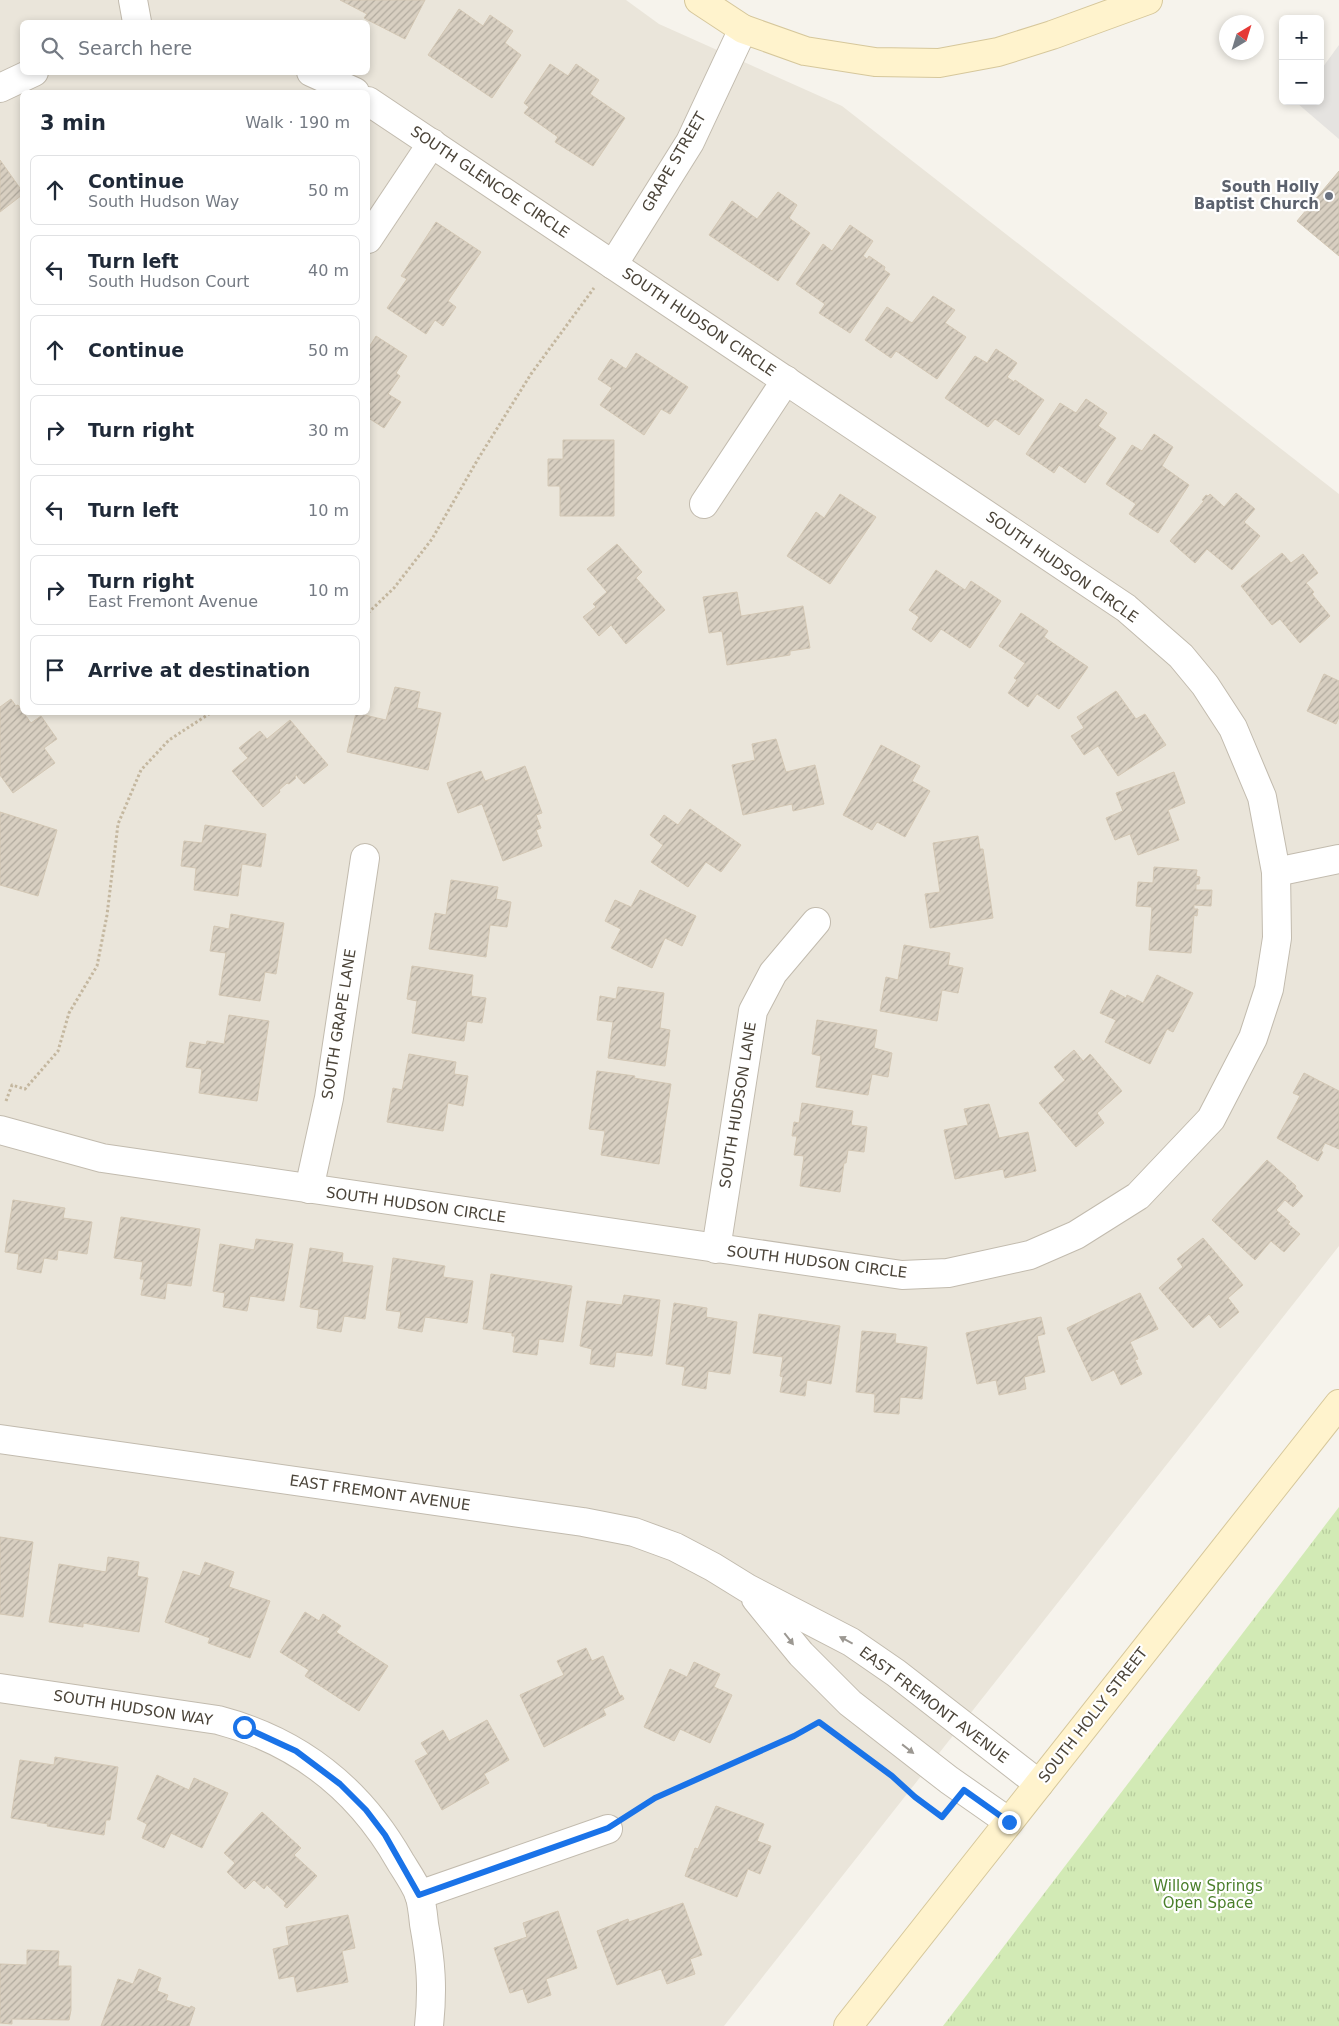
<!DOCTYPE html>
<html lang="en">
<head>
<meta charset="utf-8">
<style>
  body { margin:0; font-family:"DejaVu Sans",sans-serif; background:#f2f2f3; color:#1f2937 }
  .controls { position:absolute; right:15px; top:15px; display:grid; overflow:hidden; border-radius:8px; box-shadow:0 2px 8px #0003 }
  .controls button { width:45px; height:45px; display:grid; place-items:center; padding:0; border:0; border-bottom:1px solid #e0e1e3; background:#fff; color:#1f2937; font:25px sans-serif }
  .compass { position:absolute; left:1219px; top:15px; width:45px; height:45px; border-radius:50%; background:#fff; box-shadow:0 2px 8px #0003; rotate:38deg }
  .stop { position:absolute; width:15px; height:15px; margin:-11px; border:4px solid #1a73e8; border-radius:50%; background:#fff }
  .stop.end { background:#1a73e8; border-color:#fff; box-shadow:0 1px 5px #0008 }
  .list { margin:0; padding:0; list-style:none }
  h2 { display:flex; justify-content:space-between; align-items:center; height:65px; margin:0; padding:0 20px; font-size:21px }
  h2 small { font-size:16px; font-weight:400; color:#747a83 }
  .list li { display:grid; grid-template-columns:32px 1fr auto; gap:15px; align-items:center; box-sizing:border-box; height:70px; margin:0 10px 10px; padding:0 10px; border:1px solid #e0e1e3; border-radius:8px }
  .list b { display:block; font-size:19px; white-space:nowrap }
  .list p { margin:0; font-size:16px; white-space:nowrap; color:#747a83 }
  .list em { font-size:16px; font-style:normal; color:#747a83 }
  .icon { flex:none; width:28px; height:28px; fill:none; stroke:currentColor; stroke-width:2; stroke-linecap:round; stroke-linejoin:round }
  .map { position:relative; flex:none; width:1339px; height:2026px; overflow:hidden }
  .search { position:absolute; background:#fff; box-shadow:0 2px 8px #0003; left:20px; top:20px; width:350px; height:55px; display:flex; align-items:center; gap:12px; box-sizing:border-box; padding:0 18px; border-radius:8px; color:#747a83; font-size:19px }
  .panel { position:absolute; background:#fff; box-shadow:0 2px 8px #0003; left:20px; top:90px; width:350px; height:625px; border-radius:8px }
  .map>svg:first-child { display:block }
  .residential { fill:#eae5da; fill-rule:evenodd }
  .park { fill:url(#park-tufts) }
  .parking { fill:#e5e3e0 }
  .building { fill:url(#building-hatch); stroke:#d3c7b4 }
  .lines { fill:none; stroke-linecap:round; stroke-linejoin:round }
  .street-casing { stroke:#c2bbae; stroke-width:30 }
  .secondary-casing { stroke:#d6c79b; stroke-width:30 }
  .path { stroke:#c4b79f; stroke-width:3; stroke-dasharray:2.5 2.5; stroke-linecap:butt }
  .street { stroke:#fff; stroke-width:28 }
  .secondary { stroke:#fff3cd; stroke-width:28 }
  .oneway { fill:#9c9892 }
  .route { stroke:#1a73e8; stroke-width:6 }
  .worship-dot { fill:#6b7280; stroke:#fff; stroke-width:2 }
  .labels { text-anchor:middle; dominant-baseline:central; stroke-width:4.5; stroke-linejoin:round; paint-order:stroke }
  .street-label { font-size:15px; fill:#4b4439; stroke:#fff }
  .worship-label { font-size:15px; font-weight:bold; fill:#5b616d; stroke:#fff; text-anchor:end }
  .park-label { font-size:15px; fill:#4a7f2a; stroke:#fff }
</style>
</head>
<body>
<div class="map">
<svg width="1339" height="2026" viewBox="0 0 1339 2026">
  <defs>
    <pattern id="park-tufts" width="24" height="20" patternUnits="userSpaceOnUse" patternTransform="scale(1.25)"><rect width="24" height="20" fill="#d2eab5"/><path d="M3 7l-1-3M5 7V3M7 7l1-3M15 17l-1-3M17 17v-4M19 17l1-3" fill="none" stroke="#b6ca9c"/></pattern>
    <pattern id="building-hatch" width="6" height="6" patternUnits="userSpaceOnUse" patternTransform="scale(1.25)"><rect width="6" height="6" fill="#d8cfc1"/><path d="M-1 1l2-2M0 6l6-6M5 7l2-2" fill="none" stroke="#b1aa9e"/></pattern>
  </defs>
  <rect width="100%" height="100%" fill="#f6f3ec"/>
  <path class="residential" d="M0,0H626L659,24L842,106L1339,494V1246L724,2026H0ZM22,22H368V72H22ZM22,92H368V712H22Z"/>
  <polygon class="park" points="1339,1507 1339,2026 943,2026"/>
  <polygon class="parking" points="1339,45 1339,139 1297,103 1298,101 1320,101 1320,71"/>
  <g class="building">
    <polygon points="340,0 425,0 405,39 364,18 367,14"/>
    <polygon points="459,9 483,26 490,15 513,31 505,43 521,55 492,98 428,55"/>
    <polygon points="550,64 568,76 576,64 599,80 590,94 625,118 593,166 555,142 558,137 524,113 529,107 524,103"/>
    <polygon points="0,160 22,191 22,195 0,212"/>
    <polygon points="1339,171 1339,256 1297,221"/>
    <polygon points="778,192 797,205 789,218 810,233 778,281 709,235 732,201 757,219"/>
    <polygon points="436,222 481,252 448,301 456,307 443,326 435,320 426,334 387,308 407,279 401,276"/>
    <polygon points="850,225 873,241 863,256 867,259 869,256 885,267 884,270 890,274 850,333 819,313 825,304 796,284 823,244 832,251"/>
    <polygon points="933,296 955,310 945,323 966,337 937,379 896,351 891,358 865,340 887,307 912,323"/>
    <polygon points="376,336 407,356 396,373 400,376 388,394 401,402 384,428 370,419 368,423 368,349"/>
    <polygon points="996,349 1017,363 1007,377 1014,382 1015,380 1044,400 1019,435 995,419 988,427 945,398 975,356 987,363"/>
    <polygon points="636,353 688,387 670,414 661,409 644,435 600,405 612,388 598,379 611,359 626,369"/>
    <polygon points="1086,399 1107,413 1098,426 1116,438 1085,483 1059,465 1054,473 1026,454 1060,403 1076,413"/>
    <polygon points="1154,434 1173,447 1162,466 1189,485 1158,533 1129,514 1136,504 1106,484 1132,445 1142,451"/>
    <polygon points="563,440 614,440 614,516 560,516 560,486 548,486 548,459 563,459"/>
    <polygon points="1236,493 1255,509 1244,522 1260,536 1232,570 1207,549 1195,563 1170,541 1204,501 1202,500 1206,495 1208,496 1210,494 1224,507"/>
    <polygon points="840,494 876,517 830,584 787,556 816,512 824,518"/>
    <polygon points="617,544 642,572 636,578 665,610 626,644 611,625 599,636 583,617 596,607 593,604 607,592 587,569"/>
    <polygon points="1282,553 1291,563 1303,554 1318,573 1306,583 1314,592 1312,594 1330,616 1300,643 1280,619 1272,625 1241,586"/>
    <polygon points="936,570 965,590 971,581 1001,601 970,648 941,629 931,642 912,629 919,617 909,610"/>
    <polygon points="737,592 741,616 803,606 810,648 790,651 790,655 727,665 722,631 709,633 703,597"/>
    <polygon points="1021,613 1048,631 1044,637 1088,667 1059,709 1037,694 1028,707 1008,693 1017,680 1014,678 1025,663 999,646"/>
    <polygon points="1324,674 1339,681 1339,717 1336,724 1307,711"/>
    <polygon points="395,687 420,692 417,708 441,713 428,770 347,752 356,713 386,720"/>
    <polygon points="1116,691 1136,719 1145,714 1166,745 1118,776 1098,746 1084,755 1071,736 1084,728 1077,717"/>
    <polygon points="11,699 16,706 18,705 31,723 41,716 57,739 44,748 55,763 13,793 0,775 0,707"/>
    <polygon points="290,720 328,765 304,784 296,775 295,777 296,778 289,784 287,783 279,790 280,792 263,807 232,771 248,758 239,748 260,731 267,739"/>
    <polygon points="776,739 786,772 815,765 824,804 793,811 792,804 743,815 732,765 755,760 752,744"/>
    <polygon points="881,745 920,766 912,781 930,791 905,837 877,822 872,830 843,815"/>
    <polygon points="525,766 542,813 536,815 541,828 536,830 542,846 503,861 482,804 458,813 447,783 481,771 485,781"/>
    <polygon points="1174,772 1185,803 1168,810 1179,840 1138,855 1130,834 1115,840 1106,818 1123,811 1116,793"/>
    <polygon points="690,809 741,845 721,872 706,862 688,887 651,862 663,845 650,835 664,815 678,825"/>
    <polygon points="0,812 57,830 38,896 0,885"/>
    <polygon points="205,825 266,834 261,867 242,864 238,896 194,890 196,868 181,866 184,841 202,843"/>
    <polygon points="978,836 980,849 983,849 993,918 930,928 925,894 940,892 933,843"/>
    <polygon points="1154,867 1197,870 1196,876 1200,877 1199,884 1196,884 1196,890 1212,890 1211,906 1194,905 1194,909 1198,909 1197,916 1194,915 1191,953 1149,950 1152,907 1136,906 1138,882 1153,883"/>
    <polygon points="451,880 498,887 496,899 511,902 507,927 490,925 486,957 429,949 435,913 446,915"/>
    <polygon points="640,890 696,916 682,946 665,938 652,968 611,948 621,929 605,921 615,900 631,907"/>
    <polygon points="231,914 284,923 276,974 265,972 260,1001 219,995 226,953 210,951 214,926 229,929"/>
    <polygon points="904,945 950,953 948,965 963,968 958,993 942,990 937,1021 880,1011 886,977 898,980"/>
    <polygon points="412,966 473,975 471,996 486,998 482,1023 467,1021 464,1041 412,1033 417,1001 407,999"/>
    <polygon points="1157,975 1193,993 1173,1032 1167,1029 1150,1064 1105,1042 1116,1020 1100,1013 1111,990 1126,998 1127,995 1143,1003"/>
    <polygon points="618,987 664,993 660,1028 670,1030 665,1066 608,1058 613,1022 597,1020 600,996 616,999"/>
    <polygon points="229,1015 269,1021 257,1101 199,1093 202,1069 186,1067 190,1042 206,1045 207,1041 224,1044"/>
    <polygon points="817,1020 877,1030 874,1048 892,1053 888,1077 872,1074 868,1095 816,1087 821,1056 812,1054"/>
    <polygon points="1074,1050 1083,1061 1090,1054 1122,1091 1097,1113 1104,1123 1076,1147 1039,1103 1065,1080 1054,1067"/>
    <polygon points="409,1054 456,1062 454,1074 468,1076 463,1106 448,1103 443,1131 387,1122 393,1088 402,1090"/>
    <polygon points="597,1071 635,1076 634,1078 671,1084 659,1164 601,1155 605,1131 589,1129"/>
    <polygon points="1304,1073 1339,1091 1339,1149 1325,1143 1321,1151 1323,1152 1318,1161 1277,1138 1300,1096 1293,1093"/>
    <polygon points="802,1103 853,1111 851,1125 867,1127 864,1152 848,1150 846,1163 844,1163 840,1192 800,1186 804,1156 794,1155 797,1136 792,1136 794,1122 799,1123"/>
    <polygon points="989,1104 999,1138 1028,1132 1036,1171 1005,1178 1003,1169 955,1179 944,1130 968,1125 964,1109"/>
    <polygon points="1267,1160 1296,1186 1295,1188 1303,1196 1293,1207 1285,1200 1276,1210 1290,1222 1288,1224 1300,1234 1284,1252 1271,1241 1255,1260 1212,1220"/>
    <polygon points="13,1200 65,1208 63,1218 92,1222 87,1254 58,1250 57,1260 44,1258 41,1273 17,1269 19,1254 5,1252"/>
    <polygon points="121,1217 200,1229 191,1286 167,1283 165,1299 141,1295 144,1279 140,1279 143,1262 114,1258"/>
    <polygon points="1203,1238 1243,1285 1228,1298 1239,1312 1220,1328 1209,1314 1193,1328 1159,1288 1183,1267 1177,1259"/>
    <polygon points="256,1239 293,1244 284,1301 250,1296 247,1311 223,1307 225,1293 213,1291 220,1244 254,1250"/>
    <polygon points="310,1248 343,1253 342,1262 373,1266 365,1319 344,1316 341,1332 317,1328 319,1310 300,1307"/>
    <polygon points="393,1258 445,1266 443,1277 473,1281 467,1323 425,1317 422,1332 398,1328 401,1312 386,1310"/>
    <polygon points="491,1274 572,1286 563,1342 539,1339 537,1355 513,1352 515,1336 512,1336 512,1333 483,1329"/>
    <polygon points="1140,1293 1158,1329 1130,1342 1138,1359 1135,1360 1142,1374 1121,1385 1114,1370 1092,1381 1067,1328"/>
    <polygon points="624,1295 660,1300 652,1356 616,1352 614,1367 590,1364 592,1349 580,1346 587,1301 622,1305"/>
    <polygon points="674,1303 707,1308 706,1317 737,1322 730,1374 708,1371 706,1389 682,1385 685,1367 666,1364"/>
    <polygon points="759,1314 840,1326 831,1384 807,1380 805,1396 780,1392 783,1377 780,1376 783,1357 753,1353"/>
    <polygon points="1041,1317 1045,1334 1037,1336 1045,1372 1024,1377 1026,1389 999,1395 996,1380 977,1384 966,1333"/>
    <polygon points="862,1331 896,1334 895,1343 927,1347 922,1399 900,1397 899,1414 874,1412 875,1394 856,1392"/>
    <polygon points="0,1537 33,1542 23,1617 0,1614"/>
    <polygon points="108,1557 139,1562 137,1576 148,1578 139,1632 83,1623 83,1627 49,1622 59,1564 106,1572"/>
    <polygon points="205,1562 234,1572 229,1587 270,1601 250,1658 208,1643 210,1638 165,1622 183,1571 200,1576"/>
    <polygon points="305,1612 319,1621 323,1614 341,1626 336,1632 388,1666 359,1711 305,1676 309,1670 280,1652"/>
    <polygon points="586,1648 592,1661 603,1656 620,1696 622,1695 624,1699 603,1709 606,1715 544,1747 520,1695 564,1675 557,1661"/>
    <polygon points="694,1662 720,1674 714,1687 732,1695 710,1743 680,1729 674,1741 644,1727 670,1669 687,1677"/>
    <polygon points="487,1720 509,1760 484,1774 489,1783 442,1810 415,1761 428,1754 421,1743 443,1730 449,1741"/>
    <polygon points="55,1757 118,1767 110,1820 106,1820 104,1835 47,1826 48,1824 11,1818 20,1760 54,1765"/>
    <polygon points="157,1775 189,1790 194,1778 228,1793 202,1848 171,1833 164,1848 142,1838 147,1824 137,1819"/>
    <polygon points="716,1806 764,1824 757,1841 771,1846 760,1874 748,1869 737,1897 685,1876 695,1848 698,1849"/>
    <polygon points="262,1812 301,1848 294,1855 317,1876 287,1908 284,1906 286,1903 267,1885 264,1889 254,1880 245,1889 227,1872 235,1863 224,1853"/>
    <polygon points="683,1903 702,1955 690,1959 695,1974 667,1984 661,1969 617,1985 597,1931 628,1919 629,1922"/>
    <polygon points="558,1911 577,1968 546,1979 551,1995 528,2003 523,1989 510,1993 494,1948 527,1937 523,1923"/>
    <polygon points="348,1915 355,1948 342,1951 348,1982 297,1992 294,1976 279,1979 273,1949 289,1945 286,1927"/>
    <polygon points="27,1950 59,1951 58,1966 71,1966 71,2010 69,2020 12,2019 12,2024 0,2023 0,1964 27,1965"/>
    <polygon points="139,1969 161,1978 157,1991 168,1995 166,2000 190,2008 191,2006 195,2008 189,2026 101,2026 118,1979 133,1984"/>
  </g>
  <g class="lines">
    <g class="street-casing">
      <g id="street">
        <polyline points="133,0 137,22"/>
        <polyline points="311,72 355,92"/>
        <polyline points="0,88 34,72"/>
        <polyline points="368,239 432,143"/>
        <polyline points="613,265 690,142 743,29"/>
        <polyline points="704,504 786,380"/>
        <polyline points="1276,872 1339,859"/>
        <polyline points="0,1130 102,1158 902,1275 948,1273 1030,1255 1076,1235 1138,1196 1211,1119 1253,1038 1269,989 1277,938 1276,872 1262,797 1233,728 1205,685 1181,656 1126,608 368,101"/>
        <polyline points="309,1189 329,1098 365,858"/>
        <polyline points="716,1249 753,1011 773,973 816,922"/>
        <polyline points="0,1439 583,1522 634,1532 675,1547 713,1567 747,1588 851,1642 896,1673 1039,1784"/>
        <polyline points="756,1599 801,1654 850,1703 949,1780 1009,1822"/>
        <path d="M0,1688L218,1720C298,1741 359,1789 400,1861C406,1871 414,1882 419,1894C422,1903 423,1914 424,1924C431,1962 433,1988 429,2026"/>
        <polyline points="419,1895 608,1829"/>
      </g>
    </g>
    <g class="secondary-casing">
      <g id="secondary">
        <polyline points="699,0 743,29 805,51 875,62 939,63 998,52 1052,35 1148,0"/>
        <polyline points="848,2026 1339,1404"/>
      </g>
    </g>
    <g class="path">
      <polyline points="368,613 394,588 432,539 478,459 531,374 594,288"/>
      <polyline points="6,1101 12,1085 25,1089 58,1051 69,1013 97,966 107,915 118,824 141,770 169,740 212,712"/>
      <polyline points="907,1790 942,1817 945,1814"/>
      <path d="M634,1812C691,1774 759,1756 819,1722L831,1731"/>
    </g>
    <use href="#street" class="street"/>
    <use href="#secondary" class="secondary"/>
  </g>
  <defs><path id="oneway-solid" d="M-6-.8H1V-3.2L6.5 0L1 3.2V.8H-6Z" transform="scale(1.25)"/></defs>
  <g class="oneway">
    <use href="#oneway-solid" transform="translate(789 1639) rotate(52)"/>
    <use href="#oneway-solid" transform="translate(846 1640) rotate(-152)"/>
    <use href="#oneway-solid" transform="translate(908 1749) rotate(38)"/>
  </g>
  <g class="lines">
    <polyline class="route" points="244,1727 296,1751 340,1784 366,1810 385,1835 419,1895 608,1828 655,1798 794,1736 819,1722 892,1776 915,1797 942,1817 964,1790 1009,1822"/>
  </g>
  <circle class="worship-dot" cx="1329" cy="196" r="5"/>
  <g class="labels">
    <g class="street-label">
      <text transform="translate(674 162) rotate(-60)">GRAPE STREET</text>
      <text transform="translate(490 182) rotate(34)">SOUTH GLENCOE CIRCLE</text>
      <text transform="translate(699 322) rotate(34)">SOUTH HUDSON CIRCLE</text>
      <text transform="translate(1062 567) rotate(35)">SOUTH HUDSON CIRCLE</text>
      <text transform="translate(339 1024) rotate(-81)">SOUTH GRAPE LANE</text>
      <text transform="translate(738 1105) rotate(-81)">SOUTH HUDSON LANE</text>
      <text transform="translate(416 1205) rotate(8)">SOUTH HUDSON CIRCLE</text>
      <text transform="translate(817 1262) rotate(7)">SOUTH HUDSON CIRCLE</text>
      <text transform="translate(380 1493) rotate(8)">EAST FREMONT AVENUE</text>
      <text transform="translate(934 1705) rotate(37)">EAST FREMONT AVENUE</text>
      <text transform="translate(133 1708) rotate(9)">SOUTH HUDSON WAY</text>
      <text transform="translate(1093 1715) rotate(-52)">SOUTH HOLLY STREET</text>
    </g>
    <g class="worship-label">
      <text x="1319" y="187">South Holly<tspan x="1319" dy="17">Baptist Church</tspan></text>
    </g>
    <g class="park-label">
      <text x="1208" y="1886">Willow Springs<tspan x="1208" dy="17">Open Space</tspan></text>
    </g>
  </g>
</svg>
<div class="controls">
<button>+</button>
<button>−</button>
</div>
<svg class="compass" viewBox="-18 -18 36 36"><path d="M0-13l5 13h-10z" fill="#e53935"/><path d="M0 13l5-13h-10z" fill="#747a83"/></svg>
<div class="stop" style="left:244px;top:1727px"></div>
<div class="stop end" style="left:1009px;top:1822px"></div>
<div class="search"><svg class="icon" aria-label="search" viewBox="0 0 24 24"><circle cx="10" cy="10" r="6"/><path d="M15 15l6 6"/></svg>Search here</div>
<section class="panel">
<h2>3 min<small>Walk · 190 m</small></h2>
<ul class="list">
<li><svg class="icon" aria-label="ahead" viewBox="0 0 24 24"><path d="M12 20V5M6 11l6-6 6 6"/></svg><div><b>Continue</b><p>South Hudson Way</p></div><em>50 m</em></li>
<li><svg class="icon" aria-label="left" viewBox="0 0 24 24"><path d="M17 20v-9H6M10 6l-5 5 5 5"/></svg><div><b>Turn left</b><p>South Hudson Court</p></div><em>40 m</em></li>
<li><svg class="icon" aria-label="ahead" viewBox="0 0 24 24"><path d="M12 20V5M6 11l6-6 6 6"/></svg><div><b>Continue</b></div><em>50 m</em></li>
<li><svg class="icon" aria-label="right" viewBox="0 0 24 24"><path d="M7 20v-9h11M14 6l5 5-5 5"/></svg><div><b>Turn right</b></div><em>30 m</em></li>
<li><svg class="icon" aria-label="left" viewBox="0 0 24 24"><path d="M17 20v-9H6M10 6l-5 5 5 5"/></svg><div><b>Turn left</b></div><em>10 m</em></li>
<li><svg class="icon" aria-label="right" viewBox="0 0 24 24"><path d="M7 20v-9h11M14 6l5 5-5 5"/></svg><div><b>Turn right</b><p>East Fremont Avenue</p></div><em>10 m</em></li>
<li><svg class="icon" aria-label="arrive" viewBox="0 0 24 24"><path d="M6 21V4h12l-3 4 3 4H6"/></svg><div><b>Arrive at destination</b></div></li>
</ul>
</section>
</div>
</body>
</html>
